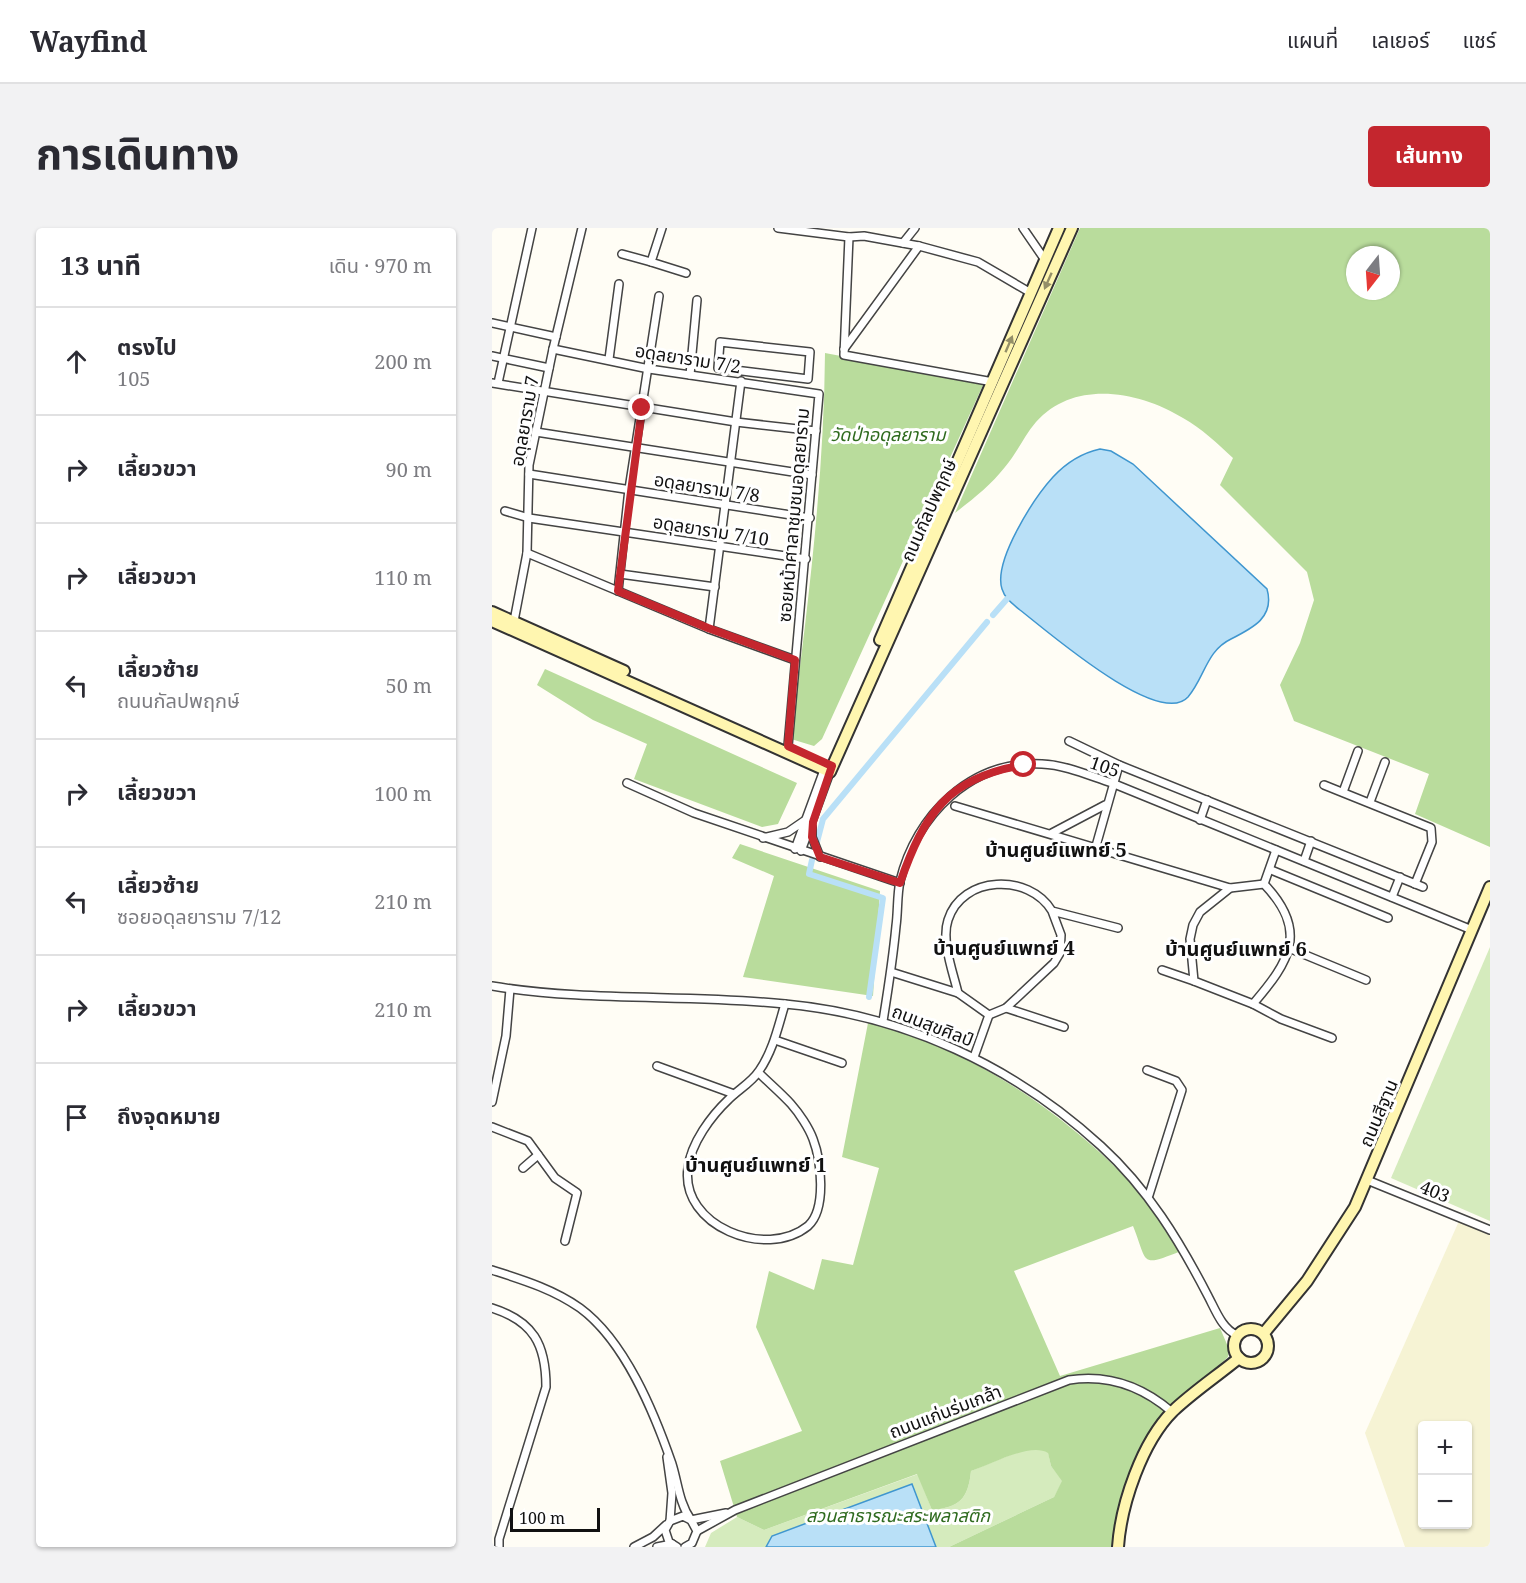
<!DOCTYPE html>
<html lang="th">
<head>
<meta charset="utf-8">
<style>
  body { margin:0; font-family:"Noto Serif","Noto Sans Thai",serif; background:#f2f2f3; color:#2b2b33 }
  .controls { position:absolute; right:18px; bottom:18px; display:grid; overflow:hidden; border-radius:6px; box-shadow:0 2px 4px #0004 }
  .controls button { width:54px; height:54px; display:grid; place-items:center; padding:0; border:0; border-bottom:2px solid #e1e1e2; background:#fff; color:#2b2b33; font:30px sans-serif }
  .compass { position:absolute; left:854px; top:18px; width:54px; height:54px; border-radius:50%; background:#fff; box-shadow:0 2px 4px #0004; rotate:197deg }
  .scale { position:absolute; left:18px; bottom:15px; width:90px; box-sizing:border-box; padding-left:6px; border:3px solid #111; border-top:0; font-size:16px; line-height:21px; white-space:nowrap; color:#111; -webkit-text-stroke:4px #fff; paint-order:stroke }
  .stop { position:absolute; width:18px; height:18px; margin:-14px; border:4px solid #c4262e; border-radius:50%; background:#fff }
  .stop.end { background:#c4262e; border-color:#fff; box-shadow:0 2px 6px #0008 }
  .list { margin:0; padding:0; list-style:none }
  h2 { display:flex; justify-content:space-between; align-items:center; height:78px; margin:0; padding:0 24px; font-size:26px }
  h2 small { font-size:20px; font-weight:400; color:#7c7c81 }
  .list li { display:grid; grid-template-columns:39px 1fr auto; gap:18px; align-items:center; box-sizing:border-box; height:108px; padding:0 24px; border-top:2px solid #e1e1e2 }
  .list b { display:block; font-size:22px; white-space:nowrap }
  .list p { margin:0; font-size:20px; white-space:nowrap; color:#7c7c81 }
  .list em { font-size:20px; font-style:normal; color:#7c7c81 }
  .icon { flex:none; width:33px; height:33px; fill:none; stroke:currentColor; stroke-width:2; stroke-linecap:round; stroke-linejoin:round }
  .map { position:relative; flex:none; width:998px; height:1319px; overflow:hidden; border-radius:6px }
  header { display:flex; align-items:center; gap:36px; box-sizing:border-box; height:84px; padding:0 30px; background:#fff; border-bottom:2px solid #e1e1e2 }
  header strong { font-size:28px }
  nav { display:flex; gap:33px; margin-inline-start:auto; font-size:21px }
  .intro { display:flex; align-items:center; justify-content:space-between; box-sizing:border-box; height:144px; padding:0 36px }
  h1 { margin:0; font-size:42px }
  .button { padding:15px 27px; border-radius:6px; background:#c4262e; color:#fff; font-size:21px; font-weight:700 }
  main { display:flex; gap:36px; padding:0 36px }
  aside { flex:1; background:#fff; border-radius:6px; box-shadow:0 2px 4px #0004 }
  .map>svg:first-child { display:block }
  .farmland { fill:#f6f3d4; fill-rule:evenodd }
  .green { fill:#d5ebbd }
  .forest { fill:#b9dc9c; fill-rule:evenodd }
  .water { fill:#b9e0f7; stroke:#3f96cf; stroke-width:1.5 }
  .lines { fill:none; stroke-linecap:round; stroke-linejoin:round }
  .canal { stroke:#b9e0f7; stroke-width:6 }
  .street-casing { stroke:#444; stroke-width:10 }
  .secondary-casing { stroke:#333; stroke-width:14 }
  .street { stroke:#fff; stroke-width:7 }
  .secondary { stroke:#fff6b0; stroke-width:10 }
  .oneway { fill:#948f68 }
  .route { stroke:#c4262e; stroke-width:8 }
  .labels { text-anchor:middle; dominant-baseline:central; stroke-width:6; stroke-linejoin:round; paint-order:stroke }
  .street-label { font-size:18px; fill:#111; stroke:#fff }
  .park-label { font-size:18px; font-style:italic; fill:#2f6b1f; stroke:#fff }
  .neighbourhood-label { font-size:20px; font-weight:bold; fill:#111; stroke:#fff }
</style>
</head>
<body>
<header>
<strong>Wayfind</strong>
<nav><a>แผนที่</a><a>เลเยอร์</a><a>แชร์</a></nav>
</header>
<div class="intro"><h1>การเดินทาง</h1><a class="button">เส้นทาง</a></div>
<main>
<aside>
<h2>13 นาที<small>เดิน · 970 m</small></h2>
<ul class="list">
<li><svg class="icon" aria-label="ahead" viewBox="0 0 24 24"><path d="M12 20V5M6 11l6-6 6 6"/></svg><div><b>ตรงไป</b><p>105</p></div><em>200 m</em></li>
<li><svg class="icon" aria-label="right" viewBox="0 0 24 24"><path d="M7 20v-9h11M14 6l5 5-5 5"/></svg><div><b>เลี้ยวขวา</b></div><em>90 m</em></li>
<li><svg class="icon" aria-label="right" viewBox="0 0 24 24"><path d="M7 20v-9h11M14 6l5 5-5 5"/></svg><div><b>เลี้ยวขวา</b></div><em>110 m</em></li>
<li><svg class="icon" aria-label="left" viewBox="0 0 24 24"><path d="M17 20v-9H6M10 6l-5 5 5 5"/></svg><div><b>เลี้ยวซ้าย</b><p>ถนนกัลปพฤกษ์</p></div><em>50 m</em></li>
<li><svg class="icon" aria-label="right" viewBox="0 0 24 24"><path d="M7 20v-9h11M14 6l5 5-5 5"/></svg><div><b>เลี้ยวขวา</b></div><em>100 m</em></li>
<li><svg class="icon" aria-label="left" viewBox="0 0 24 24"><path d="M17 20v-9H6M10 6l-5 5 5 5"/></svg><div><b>เลี้ยวซ้าย</b><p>ซอยอดุลยาราม 7/12</p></div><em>210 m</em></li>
<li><svg class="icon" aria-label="right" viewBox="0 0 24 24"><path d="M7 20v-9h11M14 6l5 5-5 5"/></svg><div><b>เลี้ยวขวา</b></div><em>210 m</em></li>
<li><svg class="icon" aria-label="arrive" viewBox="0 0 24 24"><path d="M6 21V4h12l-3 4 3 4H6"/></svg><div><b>ถึงจุดหมาย</b></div></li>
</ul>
</aside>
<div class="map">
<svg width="998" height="1319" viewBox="0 0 998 1319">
  <rect width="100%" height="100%" fill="#fffdf5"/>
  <path class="farmland" d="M967,993L998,1007V1319H913L873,1205ZM930,1198H976V1296H930Z"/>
  <g class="green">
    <polygon points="998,719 998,993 899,950"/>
    <path d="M549,1220L556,1224L559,1238L571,1253L562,1269L457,1319H213L219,1305L245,1289L272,1302L426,1246L440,1282C467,1279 476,1272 479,1243L528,1223Z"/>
  </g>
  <g class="forest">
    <path d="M588,0H998V619L923,586L937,546L802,493L788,457L808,415L822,372L815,344L728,257L741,230C726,216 709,200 691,190C647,163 582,151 544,194C532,208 525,225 513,239C499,257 481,271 463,285ZM863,27H899V63H863Z"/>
    <path d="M333,125L492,155L330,511L322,518L299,511C315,383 332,255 333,125Z"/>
    <polygon points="53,441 305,555 286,596 270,599 142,551 155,516 101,492 45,457"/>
    <polygon points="248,616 388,663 381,768 251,749 282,648 240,630"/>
    <path d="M376,795C476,816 586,894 653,970C666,986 677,1006 689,1023C647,1040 656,1035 641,998L522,1043L568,1148L728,1100L737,1121L736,1129L671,1189L637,1258L626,1319H457L562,1269L570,1253L559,1238L556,1225C538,1214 499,1237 479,1243C476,1272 467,1279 440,1282L425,1246L272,1302L245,1289L228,1233L310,1203L264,1099L277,1043L322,1062L330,1031L361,1037L387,940L350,929Z"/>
  </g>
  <g class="water">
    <path d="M608,221L619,223L641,236L775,361C783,389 761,400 739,411C714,423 713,449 696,469C667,501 554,402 528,382C521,376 513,371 510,361C501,333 542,270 561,249C574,235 590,225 608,221Z"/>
    <polygon points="420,1256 444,1319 274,1319 280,1308"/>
  </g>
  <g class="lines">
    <g class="canal">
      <polyline points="501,387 515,371"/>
      <polyline points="325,614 331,591 495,394"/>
      <polyline points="320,632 317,646 391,670 377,769"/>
    </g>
    <g class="street-casing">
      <g id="street">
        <polyline points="170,0 159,34 194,45"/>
        <polyline points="286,0 357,9 372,8 427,18 486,34 539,65"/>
        <polyline points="531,0 553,32"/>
        <polyline points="357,9 352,127 501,154"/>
        <polyline points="411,15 423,0"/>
        <polyline points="130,26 159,34"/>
        <polyline points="0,95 64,109"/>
        <polygon points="228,114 318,124 316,151 226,140"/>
        <polyline points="61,121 157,141 327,166 296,518"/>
        <polyline points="352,121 427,18"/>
        <polyline points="0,128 57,140"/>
        <polyline points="117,131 127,56"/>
        <polyline points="198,147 205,72"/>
        <polyline points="0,155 244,194 324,203"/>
        <polyline points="6,155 40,0"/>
        <polyline points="44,204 320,247"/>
        <polyline points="37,246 318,290"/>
        <polyline points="13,283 37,290 314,331"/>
        <polyline points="35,325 217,401 303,432"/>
        <polyline points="128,346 223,359"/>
        <polyline points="126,363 137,261 167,68"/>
        <polyline points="22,393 35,325 37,237 61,121 90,0"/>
        <polyline points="217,401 249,153"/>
        <polyline points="577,513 627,537 931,659"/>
        <polyline points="135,555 202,585 408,655"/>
        <polyline points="832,557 939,600 940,614 923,656"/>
        <polyline points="851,564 866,523"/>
        <polyline points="878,574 893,534"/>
        <polyline points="463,578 738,660"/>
        <polyline points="708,592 715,572"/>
        <polyline points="320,599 320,609 328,629"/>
        <polyline points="560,605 613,577"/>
        <polyline points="271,610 296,604 312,593"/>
        <polyline points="604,618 627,537"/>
        <polyline points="303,621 332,542"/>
        <polyline points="309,623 338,544"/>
        <polyline points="812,633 819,613"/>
        <polyline points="779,642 896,690"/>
        <path d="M772,656C817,703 798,733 761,776L702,753L698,711L701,697L708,684L738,660Z"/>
        <polyline points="772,656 784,622"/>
        <polyline points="900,669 908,649"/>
        <path d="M560,683L569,707L568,725L562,735L514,780L497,787L466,765C461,744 449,713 456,692C470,647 537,645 560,683L626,700"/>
        <polyline points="799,721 874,752"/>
        <polyline points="670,742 702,753"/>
        <polyline points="399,744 466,765"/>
        <path d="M0,758C97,774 196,766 293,776C412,787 522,838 609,918C656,961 687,1012 716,1068C723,1081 730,1101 745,1107"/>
        <polyline points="761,776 789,791 840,810"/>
        <polyline points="514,780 572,799"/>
        <path d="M391,793C396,762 401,730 404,698C406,684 405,667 408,653C424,587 479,532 550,536C574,537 598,548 620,555L980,702"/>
        <polyline points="283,812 350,835"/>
        <polyline points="482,829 497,787"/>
        <polyline points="165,838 242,866"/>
        <polyline points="655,842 684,853 690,862 657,967"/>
        <path d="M267,845C277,855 289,865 299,876C307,885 317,900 321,911C329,932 335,981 316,998C274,1032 188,998 196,940C199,915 219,888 237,871C246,862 260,854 267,843C281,823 286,799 293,776"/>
        <polyline points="0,874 14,808 18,761"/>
        <polyline points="0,899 36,913 63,950 85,965 73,1013"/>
        <polyline points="31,940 46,927"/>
        <polyline points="875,952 998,1002"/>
        <path d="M0,1042C31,1052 61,1061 88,1080C133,1113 162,1184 180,1236C186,1255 187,1275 199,1292L234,1285"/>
        <path d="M0,1080C41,1093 54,1116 54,1159L7,1311V1319"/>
        <polyline points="175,1229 180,1265 178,1293"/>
        <path d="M205,1303L243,1282L577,1152C616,1146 651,1159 680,1184"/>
        <polyline points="142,1319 161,1309 174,1297"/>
        <polyline points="165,1319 180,1316"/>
        <polyline points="185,1319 177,1314 173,1302 178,1293 191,1288 199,1292 205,1303 200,1315 193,1319"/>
      </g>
    </g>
    <g class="secondary-casing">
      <g id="secondary">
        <polyline points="0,384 132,443"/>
        <polyline points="0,393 338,544 580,0"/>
        <polyline points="388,412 567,0"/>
        <circle cx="759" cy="1118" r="17"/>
        <polyline points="772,1105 815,1053 863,979 998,659"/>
        <path d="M626,1319C629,1276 650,1214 681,1183C701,1164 725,1148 747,1130"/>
      </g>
    </g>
    <use href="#street" class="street"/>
    <use href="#secondary" class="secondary"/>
  </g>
  <defs><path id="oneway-solid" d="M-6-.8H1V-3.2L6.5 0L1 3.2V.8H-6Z" transform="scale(1.5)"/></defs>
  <g class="oneway">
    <use href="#oneway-solid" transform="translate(556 53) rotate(114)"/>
    <use href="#oneway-solid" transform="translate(517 116) rotate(-67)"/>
  </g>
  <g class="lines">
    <path class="route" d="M150,180L126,363L216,400L303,432L296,518L340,538L321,594L320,609L328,629L408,655C432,586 456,549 532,537"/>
  </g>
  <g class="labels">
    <g class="street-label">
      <text transform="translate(196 130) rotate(9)">อดุลยาราม 7/2</text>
      <text transform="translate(32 193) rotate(-80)">อดุลยาราม 7</text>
      <text transform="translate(215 259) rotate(9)">อดุลยาราม 7/8</text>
      <text transform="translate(436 282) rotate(-66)">ถนนกัลปพฤกษ์</text>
      <text transform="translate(301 287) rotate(-85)">ซอยหน้าศาลาชุมชนอดุลยาราม</text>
      <text transform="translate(219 302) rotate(9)">อดุลยาราม 7/10</text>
      <text transform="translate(613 538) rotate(19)">105</text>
      <text transform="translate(441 797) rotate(21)">ถนนสุขศิลป์</text>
      <text transform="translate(886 885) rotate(-67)">ถนนสีฐาน</text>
      <text transform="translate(943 963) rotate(22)">403</text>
      <text transform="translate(453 1183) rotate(-21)">ถนนแก่นร่มเกล้า</text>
    </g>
    <g class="park-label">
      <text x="396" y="206">วัดป่าอดุลยาราม</text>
      <text x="406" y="1287">สวนสาธารณะสระพลาสติก</text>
    </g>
    <g class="neighbourhood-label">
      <text x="564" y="621">บ้านศูนย์แพทย์ 5</text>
      <text x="512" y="719">บ้านศูนย์แพทย์ 4</text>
      <text x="744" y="720">บ้านศูนย์แพทย์ 6</text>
      <text x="264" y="936">บ้านศูนย์แพทย์ 1</text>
    </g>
  </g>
</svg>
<div class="controls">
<button>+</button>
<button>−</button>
</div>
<svg class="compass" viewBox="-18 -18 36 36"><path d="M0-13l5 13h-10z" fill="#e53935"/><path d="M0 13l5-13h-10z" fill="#7c7c81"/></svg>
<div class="scale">100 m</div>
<div class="stop" style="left:532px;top:537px"></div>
<div class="stop end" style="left:150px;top:180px"></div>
</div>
</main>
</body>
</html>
